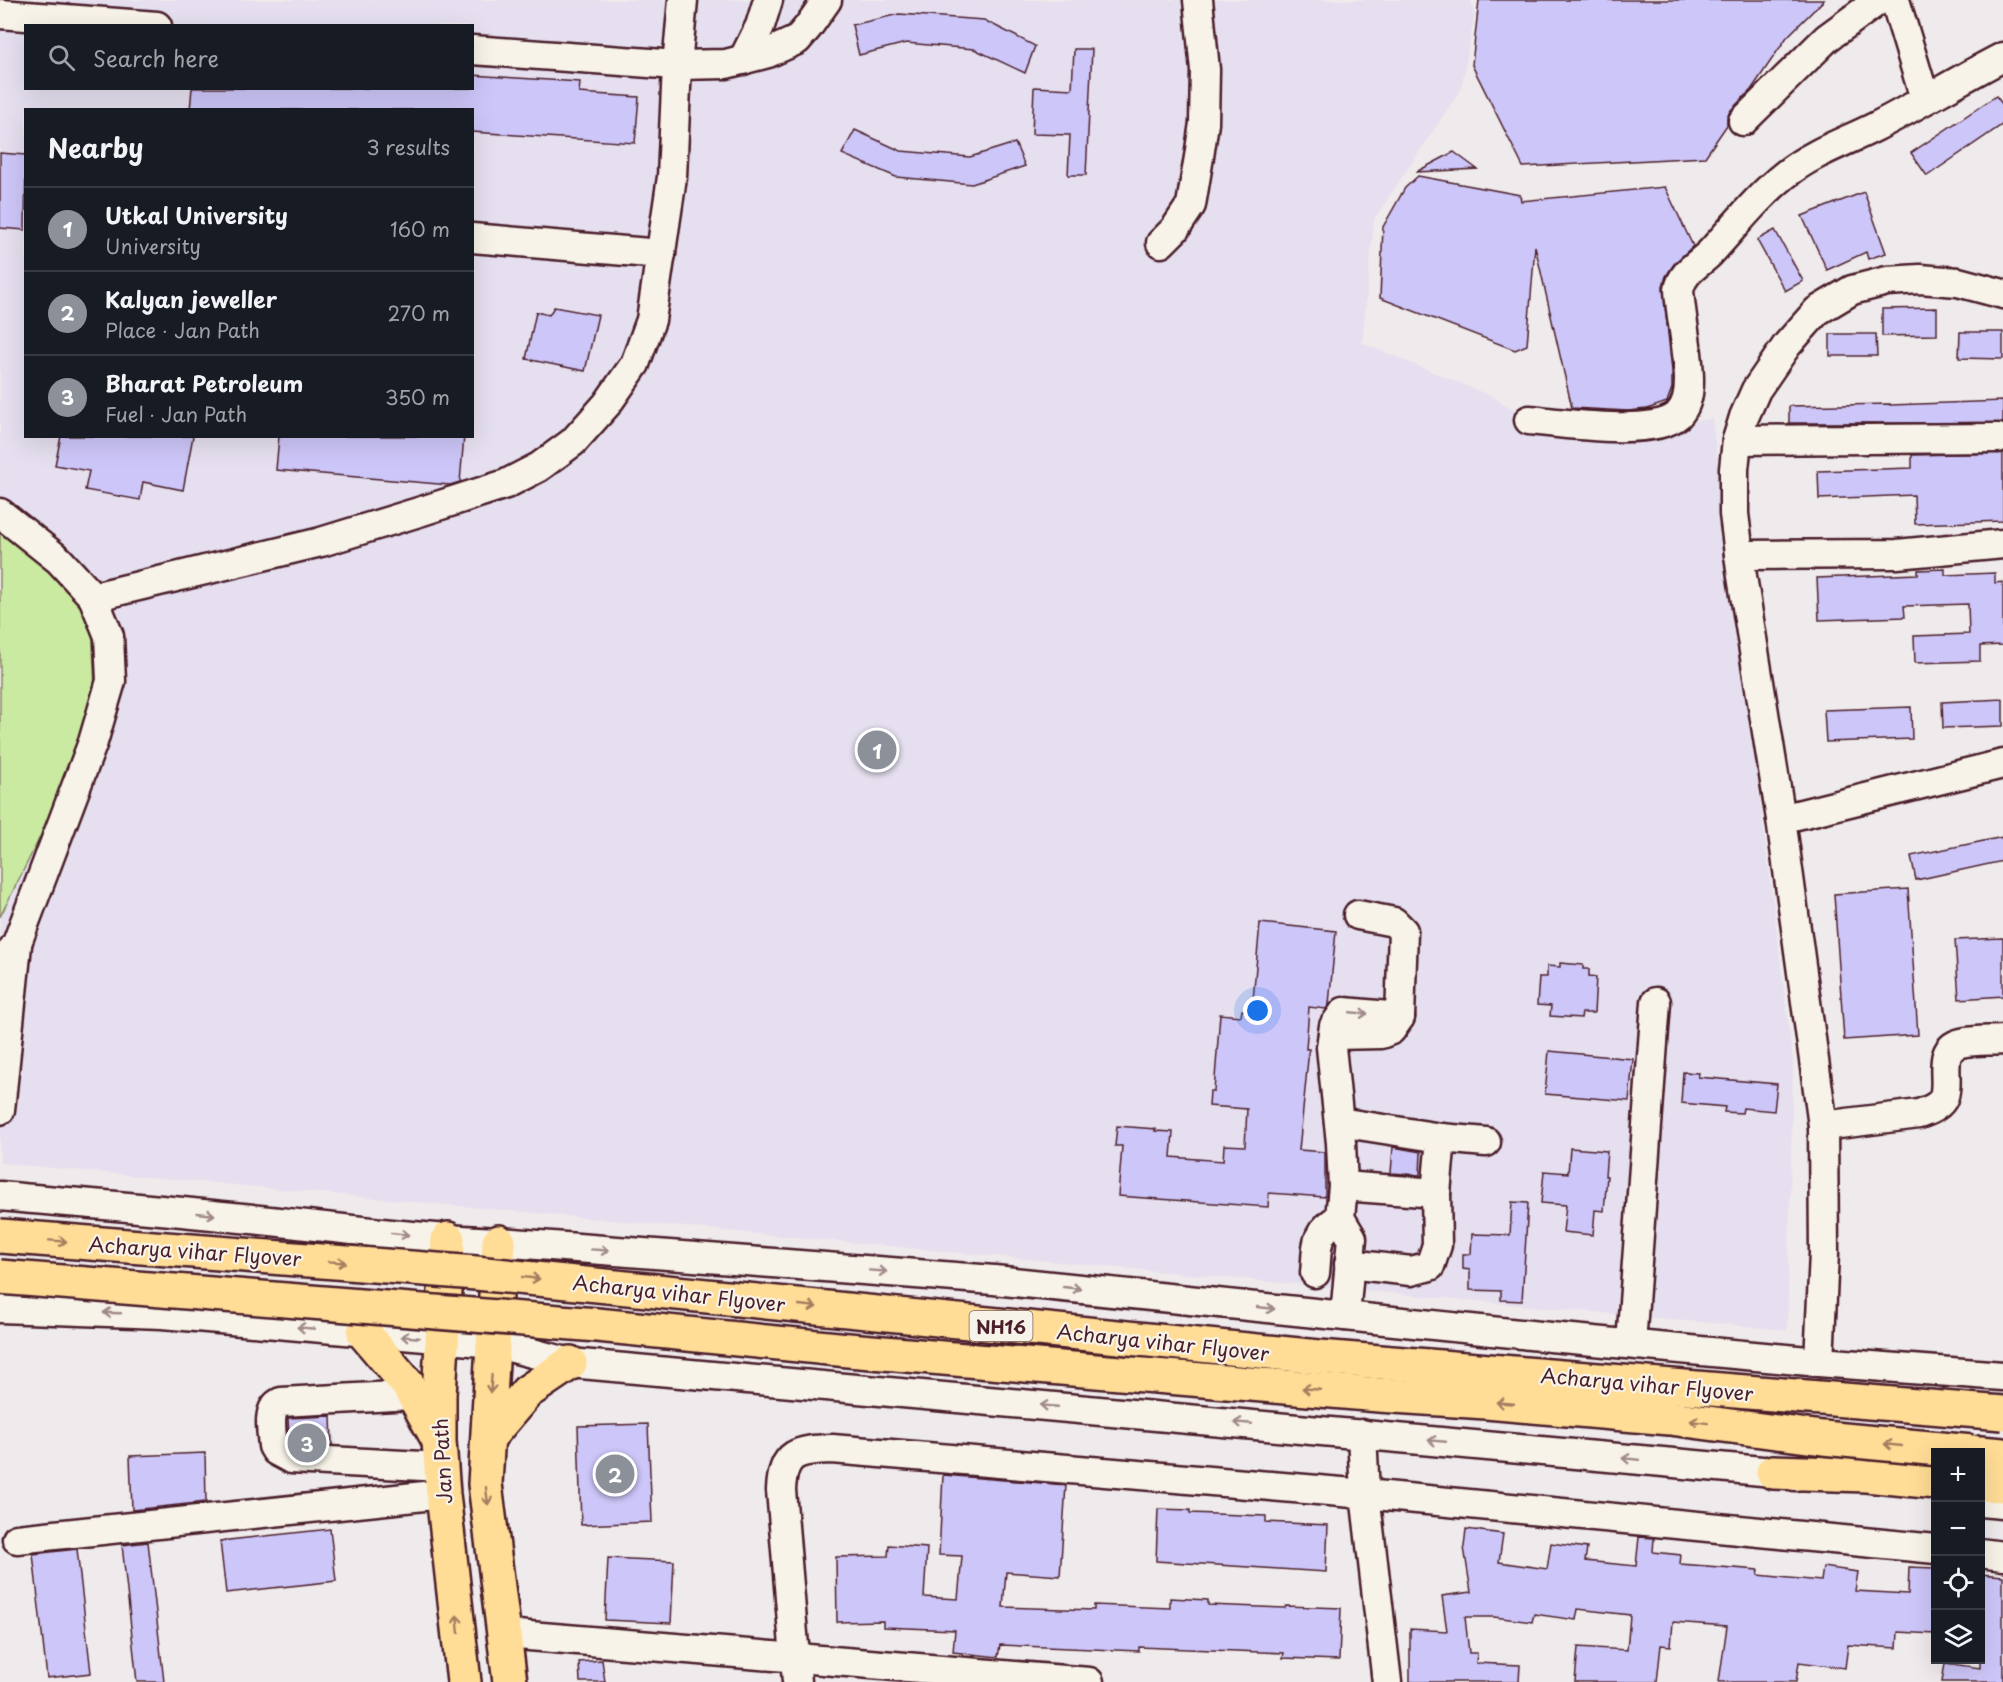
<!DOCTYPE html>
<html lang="en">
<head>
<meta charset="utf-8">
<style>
  body { margin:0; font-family:"Playpen Sans",sans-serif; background:#20242c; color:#f1f3f6 }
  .controls { position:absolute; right:18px; bottom:18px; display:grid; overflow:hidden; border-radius:0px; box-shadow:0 6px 24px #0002 }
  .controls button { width:54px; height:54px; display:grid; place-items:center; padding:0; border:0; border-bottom:2px solid #363941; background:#171b24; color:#f1f3f6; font:30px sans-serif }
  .you { position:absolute; left:1258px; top:1011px; width:21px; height:21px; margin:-15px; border:4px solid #fff; border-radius:50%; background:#1a73e8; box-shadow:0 0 0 9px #1a73e833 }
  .badge { display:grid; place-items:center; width:39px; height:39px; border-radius:50%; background:#8c9099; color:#fff; font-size:20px; font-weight:700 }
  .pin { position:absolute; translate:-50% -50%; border:3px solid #fff; box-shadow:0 2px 6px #0006 }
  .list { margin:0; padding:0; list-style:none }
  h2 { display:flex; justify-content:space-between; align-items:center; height:78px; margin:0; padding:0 24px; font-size:26px }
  h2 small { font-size:20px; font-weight:400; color:#9ea1a6 }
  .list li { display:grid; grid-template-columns:39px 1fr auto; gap:18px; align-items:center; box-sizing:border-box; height:84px; padding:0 24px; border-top:2px solid #363941 }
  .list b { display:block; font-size:22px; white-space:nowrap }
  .list p { margin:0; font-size:20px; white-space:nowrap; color:#9ea1a6 }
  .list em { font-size:20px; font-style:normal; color:#9ea1a6 }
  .icon { flex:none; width:33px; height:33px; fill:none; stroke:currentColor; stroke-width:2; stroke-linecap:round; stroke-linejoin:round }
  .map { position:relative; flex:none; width:2003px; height:1682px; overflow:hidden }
  .search { position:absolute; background:#171b24; box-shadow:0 6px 24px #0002; left:24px; top:24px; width:450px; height:66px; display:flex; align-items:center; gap:15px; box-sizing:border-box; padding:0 21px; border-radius:0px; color:#9ea1a6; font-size:22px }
  .panel { position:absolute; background:#171b24; box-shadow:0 6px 24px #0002; left:24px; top:108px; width:450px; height:330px; border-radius:0px }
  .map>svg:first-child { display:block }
  .built { fill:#e5dfef; fill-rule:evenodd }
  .green { fill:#cae9a1; stroke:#8a8466; stroke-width:1.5 }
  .building { fill:#cdc6f8; stroke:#4a1f2b; stroke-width:1.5 }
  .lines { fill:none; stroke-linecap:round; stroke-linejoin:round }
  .minor-casing { stroke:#4a1f2b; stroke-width:33 }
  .major-casing { stroke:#4a1f2b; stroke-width:38 }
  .highway-casing { stroke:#4a1f2b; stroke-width:38 }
  .minor { stroke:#f7f3e8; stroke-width:28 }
  .major { stroke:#ffdd96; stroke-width:33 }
  .highway { stroke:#ffdd96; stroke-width:33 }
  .highway-bridge-casing { stroke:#4a1f2b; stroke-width:38; stroke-linecap:butt }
  .highway-bridge { stroke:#ffdd96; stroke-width:33 }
  .oneway { stroke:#a0898a }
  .oneway2 { stroke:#a47e60 }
  .labels { text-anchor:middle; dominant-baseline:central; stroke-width:4.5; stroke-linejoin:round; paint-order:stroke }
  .shield { fill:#f7f3e8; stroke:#7e5f64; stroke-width:1.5 }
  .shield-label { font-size:18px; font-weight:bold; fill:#4a1f2b }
  .street-label { font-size:20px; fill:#4a1f2b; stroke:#f7f3e8 }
</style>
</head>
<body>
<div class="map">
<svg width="2003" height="1682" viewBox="0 0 2003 1682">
  <rect width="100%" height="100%" fill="#efeaeb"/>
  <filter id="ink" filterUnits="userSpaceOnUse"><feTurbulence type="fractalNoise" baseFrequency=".0167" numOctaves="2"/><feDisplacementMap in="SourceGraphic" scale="12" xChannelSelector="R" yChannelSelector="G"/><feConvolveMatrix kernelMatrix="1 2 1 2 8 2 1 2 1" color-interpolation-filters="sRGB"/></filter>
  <g filter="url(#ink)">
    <path class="built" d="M0,0H1471L1474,17L1461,89L1374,219L1362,343L1493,397L1559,437L1712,419L1793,1062L1787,1330L0,1163ZM26,26H472V88H26ZM26,110H472V436H26Z"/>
    <polygon class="green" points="0,529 91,600 95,692 66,785 0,917"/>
    <g class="building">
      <polygon points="1479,0 1824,0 1787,37 1751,90 1731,110 1727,116 1727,125 1705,157 1523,167 1472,65"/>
      <polygon points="899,14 984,20 1035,46 1025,73 974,49 906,43 859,55 852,25"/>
      <polygon points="1074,49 1092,49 1086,175 1068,175 1070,135 1032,134 1034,87 1072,89"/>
      <polygon points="472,75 580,82 579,93 639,97 635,143 472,132 472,110 190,110 192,88 472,88"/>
      <polygon points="1996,96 2003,105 2003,124 1927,176 1911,153"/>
      <polygon points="855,130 901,151 970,157 1015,143 1025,166 972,184 896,177 842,154"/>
      <polygon points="1454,152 1477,169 1416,172"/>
      <polygon points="0,153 26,155 25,230 0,228"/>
      <polygon points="1418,176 1520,195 1521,201 1665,187 1693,246 1674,264 1666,276 1663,286 1672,371 1672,388 1667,402 1647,409 1628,411 1572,408 1535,246 1527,345 1515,350 1380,298 1383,227 1405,188"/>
      <polygon points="1864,192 1886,253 1868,259 1866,252 1827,270 1802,216"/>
      <polygon points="1775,230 1803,281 1785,291 1757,240"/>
      <polygon points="554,307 598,315 585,371 526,359 536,312 549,315"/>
      <polygon points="1937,308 1937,335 1882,336 1882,309"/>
      <polygon points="1960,332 2003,332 2003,359 1959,358"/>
      <polygon points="1830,334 1876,334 1877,356 1830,356"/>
      <polygon points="2003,401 2003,423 1789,423 1789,406 1890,404 1890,405"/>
      <polygon points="61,436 193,436 183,490 143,482 140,500 85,490 89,471 55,465"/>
      <polygon points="279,436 464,436 460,482 450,485 276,470"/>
      <polygon points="2003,453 2003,521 1915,524 1914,495 1819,499 1818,471 1912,468 1912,455"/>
      <polygon points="1945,569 1945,575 1995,573 1995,583 2003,582 2003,645 1980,646 1980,661 1915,663 1914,636 1969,634 1968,604 1904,606 1905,617 1819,620 1817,578 1918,574 1918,570"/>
      <polygon points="2003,699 2003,726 1943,728 1942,702"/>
      <polygon points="1911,707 1912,739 1826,742 1824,710"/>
      <polygon points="2003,837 2003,861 1916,880 1911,856"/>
      <polygon points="1908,889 1918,1035 1844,1040 1834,894"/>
      <polygon points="1260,923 1336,931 1329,1004 1326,1009 1309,1007 1306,1049 1309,1049 1299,1150 1325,1152 1325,1197 1269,1193 1268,1207 1118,1196 1122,1146 1115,1146 1117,1126 1156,1129 1155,1131 1173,1132 1171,1157 1223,1161 1224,1145 1245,1146 1247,1109 1209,1106 1210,1091 1214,1091 1220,1014 1241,1016 1242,1010 1252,1011"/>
      <polygon points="2003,938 2003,996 1959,999 1955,940"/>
      <polygon points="1560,963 1583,965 1583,969 1589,969 1589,976 1596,977 1594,1013 1582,1013 1581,1018 1550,1016 1551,1006 1537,1005 1539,977 1547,977 1547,966 1560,967"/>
      <polygon points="1549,1051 1633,1059 1629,1101 1545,1094"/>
      <polygon points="1683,1072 1699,1073 1698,1077 1777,1084 1774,1111 1743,1108 1742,1113 1724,1112 1725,1107 1681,1103"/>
      <polygon points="1393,1147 1421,1152 1420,1175 1391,1173"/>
      <polygon points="1570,1148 1607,1151 1605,1176 1607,1176 1604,1211 1595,1210 1593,1235 1563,1232 1566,1205 1541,1203 1544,1171 1568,1173"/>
      <polygon points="1512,1202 1528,1203 1522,1301 1501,1300 1501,1291 1470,1290 1470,1270 1463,1269 1463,1254 1471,1254 1472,1234 1510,1235"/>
      <polygon points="331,1416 332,1445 296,1443 289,1439 288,1418"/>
      <polygon points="648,1424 652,1522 581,1525 578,1426"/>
      <polygon points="205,1453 206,1502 132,1510 130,1456"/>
      <polygon points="943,1475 1066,1485 1060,1576 1006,1572 1003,1607 1094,1610 1094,1605 1170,1608 1170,1598 1208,1600 1208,1605 1285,1608 1286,1606 1341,1608 1339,1660 1283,1658 1284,1653 1212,1650 1139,1647 1139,1651 1000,1645 998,1657 953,1652 955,1630 883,1627 883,1621 837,1622 836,1557 888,1556 889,1545 927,1548 924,1597 958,1599 962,1556 939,1555"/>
      <polygon points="1158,1509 1190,1510 1190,1513 1266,1516 1266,1522 1328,1525 1326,1572 1156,1561"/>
      <polygon points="330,1529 336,1581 226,1593 220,1541"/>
      <polygon points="1466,1529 1503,1534 1499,1562 1547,1569 1551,1543 1587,1548 1585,1561 1636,1566 1639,1537 1654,1538 1653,1552 1681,1555 1680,1564 1759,1570 1758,1575 1821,1581 1823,1567 1858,1572 1855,1591 1908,1594 1909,1567 1935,1568 1935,1634 1898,1632 1897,1648 1848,1645 1845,1668 1799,1662 1796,1682 1719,1682 1727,1626 1673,1622 1671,1646 1661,1645 1657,1682 1575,1682 1578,1647 1627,1650 1630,1615 1578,1609 1576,1620 1534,1614 1532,1622 1494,1617 1465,1617 1469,1653 1477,1653 1476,1663 1520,1665 1519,1682 1410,1682 1410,1629 1447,1631 1442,1596 1471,1592 1464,1547"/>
      <polygon points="148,1542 164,1682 137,1682 122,1545"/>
      <polygon points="77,1549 91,1673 47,1678 33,1554"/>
      <polygon points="608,1558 674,1561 671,1623 605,1620"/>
      <polygon points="1980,1574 2003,1576 2003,1682 1942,1682 1945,1663 1980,1668"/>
      <polygon points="602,1660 605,1682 580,1682 579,1662"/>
    </g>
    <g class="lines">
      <g class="minor-casing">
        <g id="minor">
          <polyline points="1895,0 1925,99"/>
          <polyline points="0,14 157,26"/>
          <polyline points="472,50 677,65 726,64 768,53 797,40 808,27 827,0"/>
          <polyline points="743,60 760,26 768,0"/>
          <polyline points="1743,121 1827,38 1879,0"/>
          <polyline points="472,238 661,254"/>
          <polyline points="1161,243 1175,229 1191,205 1199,157 1204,123 1205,70 1198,0"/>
          <path d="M1529,420C1561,423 1654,437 1678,415C1686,407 1689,393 1689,381C1689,351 1681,320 1679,290C1682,272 1698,265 1710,253C1735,226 1758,196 1786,174C1812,153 1845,142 1875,127C1918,105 1960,79 2003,57"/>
          <polyline points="1737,440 1998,438"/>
          <polyline points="0,513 59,560 93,597 109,636 111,681 93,742 17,943 0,969"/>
          <polyline points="1739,555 1897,554 2003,544"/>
          <polyline points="93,597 321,542 422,511 506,484 539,467 573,442 607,404 635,364 651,320 672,177 677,65 683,0"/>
          <polyline points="1781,819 2003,764"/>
          <polyline points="1333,1035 1381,1034 1391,1030 1400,1017 1403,931 1394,922 1358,915"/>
          <polyline points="0,1110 17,945"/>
          <polyline points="1339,1122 1441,1138 1486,1142"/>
          <path d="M1823,1126L1919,1114C1928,1111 1941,1106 1944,1096C1950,1079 1936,1049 1961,1043C1974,1040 1990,1041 2003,1040"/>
          <polyline points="1343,1186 1436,1193"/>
          <path d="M0,1196C74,1203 148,1208 222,1216C315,1225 407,1238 499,1242L994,1280L1540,1336L1819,1362L2003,1376"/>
          <polyline points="1349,1264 1411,1271 1430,1266 1437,1245 1436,1193 1441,1138"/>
          <path d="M1315,1273C1318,1245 1313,1233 1340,1218"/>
          <polyline points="0,1308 162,1314 494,1343 570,1363 1773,1472 1795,1476"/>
          <polyline points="1345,1316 1352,1238 1340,1218 1343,1186 1341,1143 1331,1047 1334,1026 1344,1012 1400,1017"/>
          <polyline points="1631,1344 1656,1002"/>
          <polyline points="1819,1362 1824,1253 1823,1126 1781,819 1741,570 1734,514 1734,469 1737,440 1744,417 1756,390 1787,345 1817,311 1852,290 1887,281 1920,279 1958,282 2003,294"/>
          <path d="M413,1395L281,1402C266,1409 272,1432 273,1446L276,1451L291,1459L441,1467"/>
          <polyline points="1980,1502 2003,1504"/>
          <polyline points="17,1539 443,1494"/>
          <polyline points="1980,1553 2003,1556"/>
          <polyline points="505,1634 1089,1682"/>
          <path d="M797,1682L781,1490C783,1452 797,1450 832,1449L1365,1494L1362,1434"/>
          <polyline points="1387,1682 1365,1494 1936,1549"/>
        </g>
      </g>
      <g class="major-casing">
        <g id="major">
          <polyline points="448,1239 439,1395 439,1441 443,1494 464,1682"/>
          <polyline points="499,1242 485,1484 510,1682"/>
          <polyline points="364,1333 408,1385 438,1439"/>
          <polyline points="488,1438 527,1392 570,1363"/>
        </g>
      </g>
      <g class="highway-casing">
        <g id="highway">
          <polyline points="1980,1453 2003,1455"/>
          <polyline points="1773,1472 1866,1475 1936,1482"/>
          <polyline points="1980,1484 2003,1485"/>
        </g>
      </g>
      <use href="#minor" class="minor"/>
      <use href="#major" class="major"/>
      <use href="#highway" class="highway"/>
      <g class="highway-bridge-casing">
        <g id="highway-bridge">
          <polyline points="0,1236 476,1273 1319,1357 2003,1413"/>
          <polyline points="0,1277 597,1325 848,1350 1379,1395 1486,1402 1670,1418 1823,1438 1972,1452"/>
        </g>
      </g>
      <use href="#highway-bridge" class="highway-bridge"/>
    </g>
    <defs><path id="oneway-shaft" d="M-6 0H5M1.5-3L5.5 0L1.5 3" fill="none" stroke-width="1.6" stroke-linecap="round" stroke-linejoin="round" transform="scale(1.5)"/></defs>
    <g class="oneway">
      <use href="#oneway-shaft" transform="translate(1359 1013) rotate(5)"/>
      <use href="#oneway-shaft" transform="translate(206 1214) rotate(6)"/>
      <use href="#oneway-shaft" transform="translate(400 1234) rotate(6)"/>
      <use href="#oneway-shaft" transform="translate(600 1250) rotate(4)"/>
      <use href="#oneway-shaft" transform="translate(878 1271) rotate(4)"/>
      <use href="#oneway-shaft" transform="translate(1072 1288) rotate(6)"/>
      <use href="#oneway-shaft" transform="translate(1266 1308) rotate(6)"/>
      <use href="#oneway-shaft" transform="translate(112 1313) rotate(-178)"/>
      <use href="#oneway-shaft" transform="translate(306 1328) rotate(-175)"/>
      <use href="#oneway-shaft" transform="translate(410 1337) rotate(-175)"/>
      <use href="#oneway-shaft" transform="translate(1049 1406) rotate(-175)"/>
      <use href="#oneway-shaft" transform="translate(1243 1423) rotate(-175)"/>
      <use href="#oneway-shaft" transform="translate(1437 1441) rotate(-175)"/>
      <use href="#oneway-shaft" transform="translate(1631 1459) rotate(-175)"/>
    </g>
    <g class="oneway2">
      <use href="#oneway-shaft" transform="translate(58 1241) rotate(4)"/>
      <use href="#oneway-shaft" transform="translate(337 1262) rotate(4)"/>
      <use href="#oneway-shaft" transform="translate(531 1278) rotate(6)"/>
      <use href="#oneway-shaft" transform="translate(808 1306) rotate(6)"/>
      <use href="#oneway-shaft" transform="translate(491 1384) rotate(94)"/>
      <use href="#oneway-shaft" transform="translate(1311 1389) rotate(-175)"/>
      <use href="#oneway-shaft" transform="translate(1505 1403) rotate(-175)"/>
      <use href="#oneway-shaft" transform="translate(1699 1422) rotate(-173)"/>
      <use href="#oneway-shaft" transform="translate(1893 1445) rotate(-174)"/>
      <use href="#oneway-shaft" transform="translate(487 1496) rotate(83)"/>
      <use href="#oneway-shaft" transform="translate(458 1624) rotate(-96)"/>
    </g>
  </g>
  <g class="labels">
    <rect class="shield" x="969.5" y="1311" width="63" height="30" rx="4.5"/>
    <g class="shield-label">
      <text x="1001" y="1326">NH16</text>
    </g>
    <g class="street-label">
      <text transform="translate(195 1251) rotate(4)">Acharya vihar Flyover</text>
      <text transform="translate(679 1293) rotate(6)">Acharya vihar Flyover</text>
      <text transform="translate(1163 1342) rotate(6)">Acharya vihar Flyover</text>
      <text transform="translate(1647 1384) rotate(5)">Acharya vihar Flyover</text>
      <text transform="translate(442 1461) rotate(-93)">Jan Path</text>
    </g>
  </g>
</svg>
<div class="controls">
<button>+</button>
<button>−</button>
<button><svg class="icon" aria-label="locate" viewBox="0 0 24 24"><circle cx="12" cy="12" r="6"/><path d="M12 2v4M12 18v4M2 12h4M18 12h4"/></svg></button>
<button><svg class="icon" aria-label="layers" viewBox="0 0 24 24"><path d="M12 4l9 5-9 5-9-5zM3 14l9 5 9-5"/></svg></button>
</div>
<div class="you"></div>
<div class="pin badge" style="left:877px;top:750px">1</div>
<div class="pin badge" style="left:615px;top:1474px">2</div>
<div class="pin badge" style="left:307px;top:1443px">3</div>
<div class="search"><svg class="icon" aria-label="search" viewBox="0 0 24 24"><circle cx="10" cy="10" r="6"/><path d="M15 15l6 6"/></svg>Search here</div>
<section class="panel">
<h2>Nearby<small>3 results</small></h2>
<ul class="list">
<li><span class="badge">1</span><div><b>Utkal University</b><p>University</p></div><em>160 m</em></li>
<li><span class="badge">2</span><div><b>Kalyan jeweller</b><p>Place · Jan Path</p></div><em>270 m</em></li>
<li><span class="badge">3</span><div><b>Bharat Petroleum</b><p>Fuel · Jan Path</p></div><em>350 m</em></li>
</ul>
</section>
</div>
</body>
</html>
